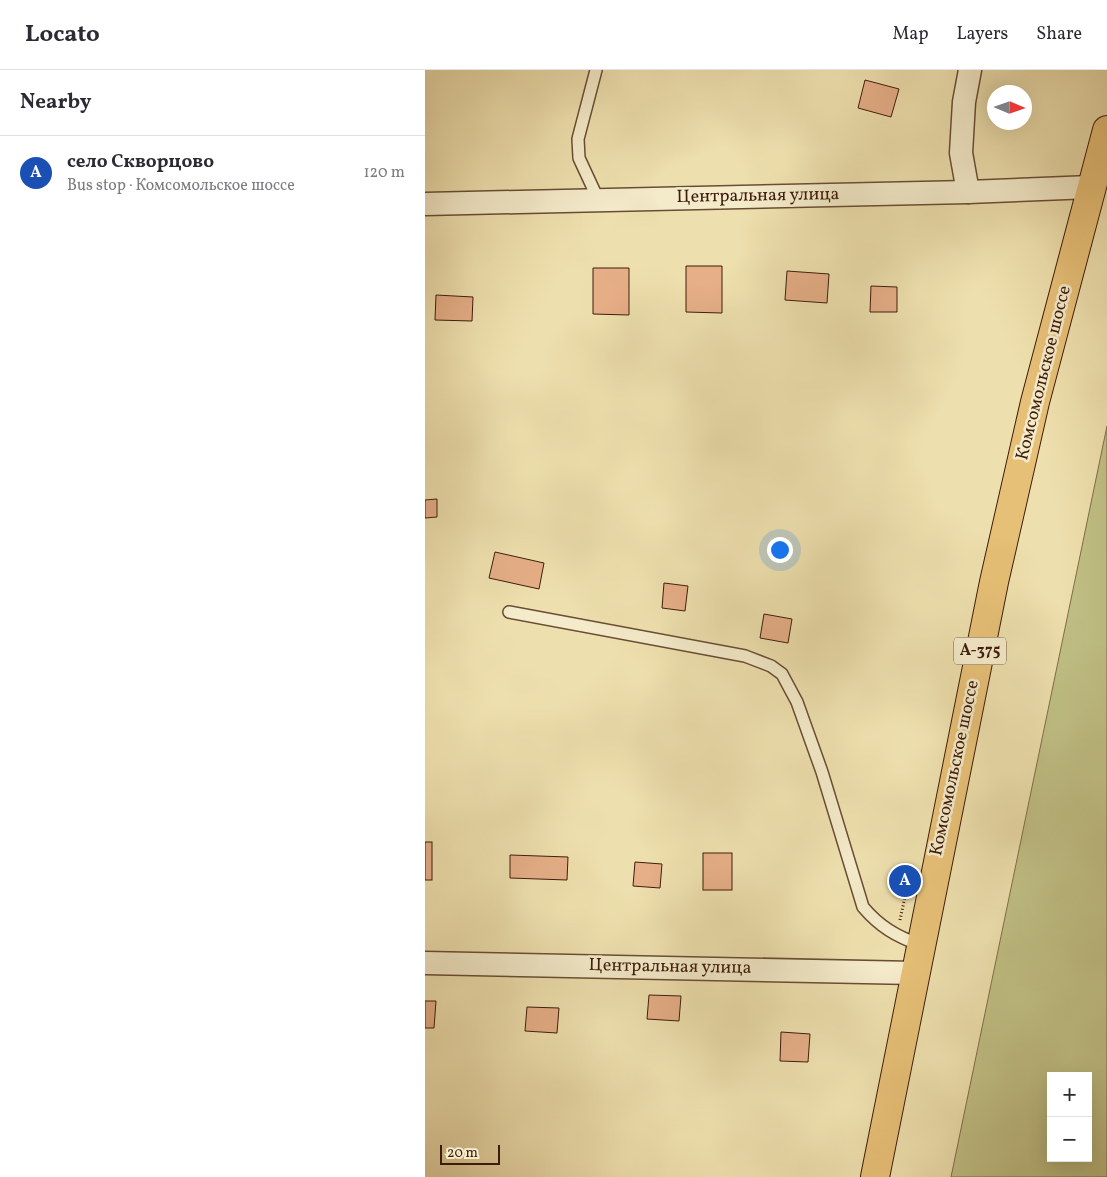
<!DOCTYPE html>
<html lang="en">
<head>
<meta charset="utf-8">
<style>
  body { margin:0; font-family:Vollkorn,serif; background:#f2f2f3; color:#2b2b33 }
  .controls { position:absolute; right:15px; bottom:15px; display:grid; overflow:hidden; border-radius:0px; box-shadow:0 5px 20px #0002 }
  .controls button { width:45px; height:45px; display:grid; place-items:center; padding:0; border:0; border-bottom:1px solid #e1e1e2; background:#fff; color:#2b2b33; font:25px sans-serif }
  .compass { position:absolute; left:562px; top:15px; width:45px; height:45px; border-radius:50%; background:#fff; box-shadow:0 5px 20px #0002; rotate:92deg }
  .scale { position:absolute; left:15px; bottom:12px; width:60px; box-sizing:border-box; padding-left:5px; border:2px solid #3e1c0c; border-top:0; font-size:14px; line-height:18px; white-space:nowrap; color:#3e1c0c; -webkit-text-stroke:4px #f4ebca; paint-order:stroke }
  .you { position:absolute; left:354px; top:479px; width:18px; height:18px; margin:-12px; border:4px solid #fff; border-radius:50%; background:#1a73e8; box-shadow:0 0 0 8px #1a73e833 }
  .badge { display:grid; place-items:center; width:32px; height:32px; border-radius:50%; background:#8f2418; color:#fff; font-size:16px; font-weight:700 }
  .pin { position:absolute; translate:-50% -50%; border:2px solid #fff; box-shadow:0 1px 5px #0006 }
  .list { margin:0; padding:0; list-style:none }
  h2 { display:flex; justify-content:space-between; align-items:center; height:65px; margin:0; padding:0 20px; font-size:21px }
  h2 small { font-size:16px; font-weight:400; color:#7c7c81 }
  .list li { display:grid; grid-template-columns:32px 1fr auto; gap:15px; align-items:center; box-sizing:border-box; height:75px; padding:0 20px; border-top:1px solid #e1e1e2 }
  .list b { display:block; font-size:19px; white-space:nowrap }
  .list p { margin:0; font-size:16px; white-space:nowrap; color:#7c7c81 }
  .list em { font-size:16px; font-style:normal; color:#7c7c81 }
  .map { position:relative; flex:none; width:682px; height:1107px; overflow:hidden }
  header { display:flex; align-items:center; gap:30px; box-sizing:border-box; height:70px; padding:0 25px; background:#fff; border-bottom:1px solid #e1e1e2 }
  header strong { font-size:24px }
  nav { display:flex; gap:28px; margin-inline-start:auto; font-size:18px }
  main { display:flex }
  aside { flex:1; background:#fff }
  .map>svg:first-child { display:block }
  .green { fill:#c0c085; stroke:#7f6e48; fill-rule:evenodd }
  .building { fill:#e6af88; stroke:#3e1c0c }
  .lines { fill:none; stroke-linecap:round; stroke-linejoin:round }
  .lane-casing { stroke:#6a4d34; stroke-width:14 }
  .street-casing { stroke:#6a4d34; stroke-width:25 }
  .highway-casing { stroke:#3e1c0c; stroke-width:30 }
  .path { stroke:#3e1c0c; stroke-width:3; stroke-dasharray:1 2.5; stroke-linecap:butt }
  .lane { stroke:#f4ebca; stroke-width:11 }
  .street { stroke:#f4ebca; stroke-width:22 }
  .highway { stroke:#e7c077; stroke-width:28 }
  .labels { text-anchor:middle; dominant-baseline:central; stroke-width:5; stroke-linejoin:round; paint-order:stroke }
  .shield { fill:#f4ebca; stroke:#755a45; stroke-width:1 }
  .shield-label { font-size:16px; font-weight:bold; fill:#3e1c0c }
  .street-label { font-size:18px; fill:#3e1c0c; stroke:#f4ebca }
</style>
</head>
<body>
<header>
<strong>Locato</strong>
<nav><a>Map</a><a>Layers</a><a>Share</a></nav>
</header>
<main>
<aside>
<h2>Nearby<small></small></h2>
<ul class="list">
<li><span class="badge" style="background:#1a4fb4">A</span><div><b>село Скворцово</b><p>Bus stop · Комсомольское шоссе</p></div><em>120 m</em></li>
</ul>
</aside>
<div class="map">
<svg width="682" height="1107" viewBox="0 0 682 1107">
  <rect width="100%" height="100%" fill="#eee0ae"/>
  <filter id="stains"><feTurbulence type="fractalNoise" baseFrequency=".004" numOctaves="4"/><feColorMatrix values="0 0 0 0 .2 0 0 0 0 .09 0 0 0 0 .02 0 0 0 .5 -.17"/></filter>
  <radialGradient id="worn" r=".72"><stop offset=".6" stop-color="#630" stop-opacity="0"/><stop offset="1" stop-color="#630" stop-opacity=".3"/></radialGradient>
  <path class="green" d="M682,356V1107H526ZM626,1006H663V1088H626Z"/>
  <g class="building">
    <polygon points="440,10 474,19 466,47 433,38"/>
    <polygon points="261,196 297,196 297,243 261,242"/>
    <polygon points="168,198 204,198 204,245 168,244"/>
    <polygon points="362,201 404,204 402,233 360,230"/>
    <polygon points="446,216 472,217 472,242 445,242"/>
    <polygon points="11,225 48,227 47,251 10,250"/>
    <polygon points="12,429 12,447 0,448 0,430"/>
    <polygon points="70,482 119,493 114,519 64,508"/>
    <polygon points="239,513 263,516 260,541 237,538"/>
    <polygon points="339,544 367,549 363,573 335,568"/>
    <rect x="0" y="772" width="7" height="38"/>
    <rect x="278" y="783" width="29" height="37"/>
    <polygon points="85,785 143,787 142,810 85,808"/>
    <polygon points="210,792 237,794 235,818 208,816"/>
    <polygon points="224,925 256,926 254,951 222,949"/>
    <polygon points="0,931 11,931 9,958 0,958"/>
    <polygon points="102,937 134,938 132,963 100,961"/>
    <polygon points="356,962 385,964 383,992 355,991"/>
  </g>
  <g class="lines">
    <g class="lane-casing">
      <g id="lane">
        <polyline points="171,0 153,69 154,88 173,129"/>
        <path d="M84,542L320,586L346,596L357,604L372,632L397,702L438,837C455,857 471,866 495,875"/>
      </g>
    </g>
    <g class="street-casing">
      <g id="street">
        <polyline points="543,122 536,83 539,32 545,0"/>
        <polyline points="0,134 543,122 666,117"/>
        <polyline points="0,893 490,903"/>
      </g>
    </g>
    <g class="highway-casing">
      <polyline id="highway" points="450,1107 569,512 610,332 682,60"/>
    </g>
    <polyline class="path" points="475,850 481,822"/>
    <use href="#lane" class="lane"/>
    <use href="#street" class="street"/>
    <use href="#highway" class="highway"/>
  </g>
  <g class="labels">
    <rect class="shield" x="529" y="567.5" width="52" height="27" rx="4"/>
    <g class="shield-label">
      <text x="555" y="581">А-375</text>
    </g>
    <g class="street-label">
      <text transform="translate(333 126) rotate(-1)">Центральная улица</text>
      <text transform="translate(619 303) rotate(-76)">Комсомольское шоссе</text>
      <text transform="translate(530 698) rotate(-78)">Комсомольское шоссе</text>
      <text transform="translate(245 897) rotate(1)">Центральная улица</text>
    </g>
  </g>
  <rect width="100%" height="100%" filter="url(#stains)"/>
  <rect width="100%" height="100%" fill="url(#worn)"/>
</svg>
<div class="controls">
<button>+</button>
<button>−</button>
</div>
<svg class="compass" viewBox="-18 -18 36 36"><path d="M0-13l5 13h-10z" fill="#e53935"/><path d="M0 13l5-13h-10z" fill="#7c7c81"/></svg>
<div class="scale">20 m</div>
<div class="you"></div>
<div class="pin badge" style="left:480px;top:811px;background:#1a4fb4">A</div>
</div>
</main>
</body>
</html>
